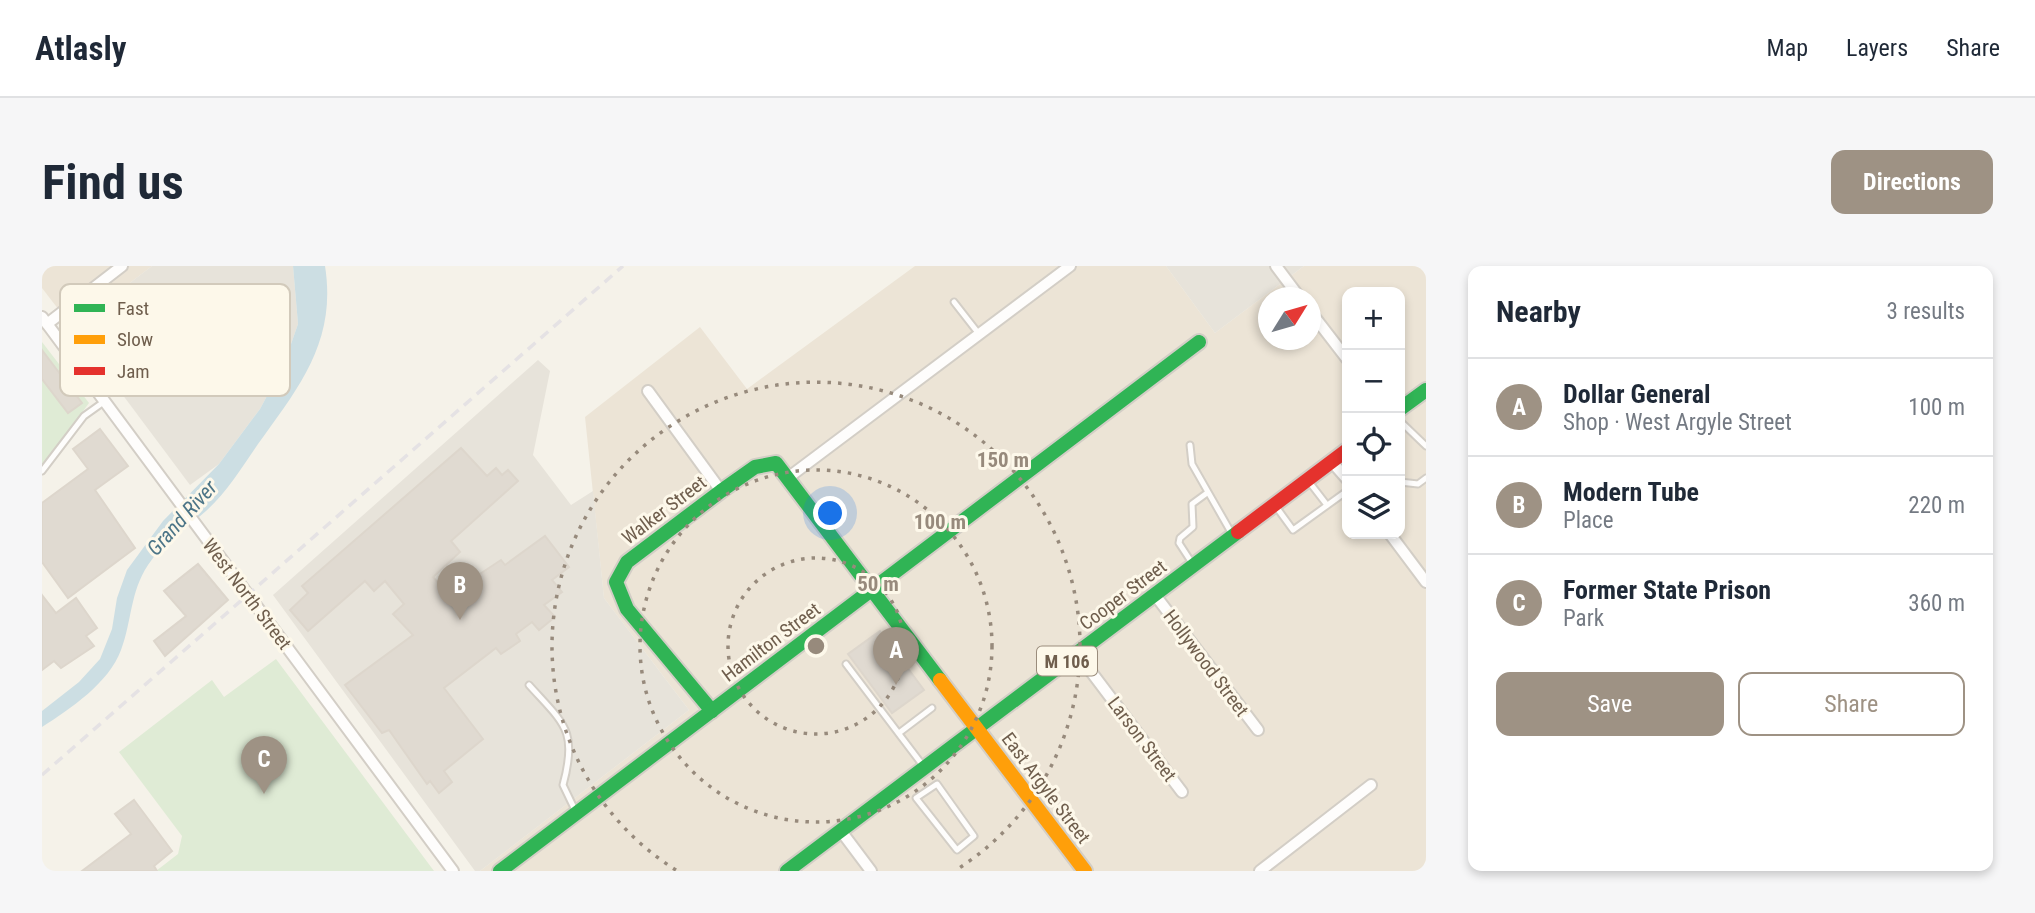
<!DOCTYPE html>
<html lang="en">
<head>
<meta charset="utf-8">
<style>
  body { margin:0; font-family:"Roboto Condensed",sans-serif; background:#f6f6f7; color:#1f2937 }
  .controls { position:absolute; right:21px; top:21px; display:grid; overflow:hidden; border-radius:14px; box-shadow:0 4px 10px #0003 }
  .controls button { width:63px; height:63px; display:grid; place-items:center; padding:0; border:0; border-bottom:2px solid #e0e1e3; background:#fff; color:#1f2937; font:35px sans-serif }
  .compass { position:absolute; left:1216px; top:21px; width:63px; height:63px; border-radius:50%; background:#fff; box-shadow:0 4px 10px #0003; rotate:53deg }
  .you { position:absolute; left:789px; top:248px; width:24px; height:24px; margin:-18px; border:5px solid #fff; border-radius:50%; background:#1a73e8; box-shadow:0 0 0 10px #1a73e833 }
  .badge { display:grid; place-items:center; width:46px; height:46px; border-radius:50%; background:#9e9284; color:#fff; font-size:23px; font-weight:700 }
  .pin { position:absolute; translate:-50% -58px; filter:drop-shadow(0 2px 4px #0008) }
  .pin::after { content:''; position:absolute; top:37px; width:24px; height:21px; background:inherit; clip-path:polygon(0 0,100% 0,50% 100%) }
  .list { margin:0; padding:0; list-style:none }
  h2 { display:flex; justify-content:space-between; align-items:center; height:91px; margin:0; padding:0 28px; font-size:30px }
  h2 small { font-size:23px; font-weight:400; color:#747a83 }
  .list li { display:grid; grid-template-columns:46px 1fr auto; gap:21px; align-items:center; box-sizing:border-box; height:98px; padding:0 28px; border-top:2px solid #e0e1e3 }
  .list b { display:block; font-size:26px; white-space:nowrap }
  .list p { margin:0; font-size:23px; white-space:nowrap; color:#747a83 }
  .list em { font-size:23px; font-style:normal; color:#747a83 }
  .actions { display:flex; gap:14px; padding:21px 28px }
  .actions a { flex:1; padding:16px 0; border:2px solid #9e9284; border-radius:14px; text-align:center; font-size:24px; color:#9e9284 }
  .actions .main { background:#9e9284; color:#fff }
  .icon { flex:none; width:38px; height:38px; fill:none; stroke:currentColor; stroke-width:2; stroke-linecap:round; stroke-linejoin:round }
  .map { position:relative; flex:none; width:1384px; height:605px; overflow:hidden; border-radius:14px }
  header { display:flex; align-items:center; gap:42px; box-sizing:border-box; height:98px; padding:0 35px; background:#fff; border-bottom:2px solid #e0e1e3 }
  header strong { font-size:33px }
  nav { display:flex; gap:38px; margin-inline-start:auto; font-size:24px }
  .intro { display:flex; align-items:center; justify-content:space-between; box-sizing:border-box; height:168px; padding:0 42px }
  h1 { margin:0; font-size:49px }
  .button { padding:18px 32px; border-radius:14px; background:#9e9284; color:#fff; font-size:24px; font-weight:700 }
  main { display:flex; gap:42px; padding:0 42px }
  aside { flex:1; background:#fff; border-radius:14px; box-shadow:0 4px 10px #0003 }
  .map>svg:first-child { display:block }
  .residential { fill:#ece4d6; fill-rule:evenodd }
  .industrial { fill:#e7e3da }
  .green { fill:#dfebd5 }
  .water { fill:#ccdee3 }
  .building { fill:#e0dad1; stroke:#ddd6cc; stroke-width:2 }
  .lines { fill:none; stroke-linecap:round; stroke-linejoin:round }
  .lane-casing { stroke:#d3cec6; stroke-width:9 }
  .street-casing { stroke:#d3cec6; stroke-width:14 }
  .fast-casing { stroke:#d3cec6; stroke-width:18 }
  .slow-casing { stroke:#d3cec6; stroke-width:18 }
  .jam-casing { stroke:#d3cec6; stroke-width:18 }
  .lane { stroke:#fefdfc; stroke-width:5 }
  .street { stroke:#fefdfc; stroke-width:10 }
  .fast { stroke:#30b455; stroke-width:14 }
  .slow { stroke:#ff9f0a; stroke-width:14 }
  .jam { stroke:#e5322d; stroke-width:14 }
  .rail { stroke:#e5e2e4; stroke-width:3.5; stroke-dasharray:10 7; stroke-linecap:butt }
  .ring { fill:none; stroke:#978a7c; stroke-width:3.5; stroke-dasharray:3.5 7 }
  .labels { text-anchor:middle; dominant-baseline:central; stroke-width:6; stroke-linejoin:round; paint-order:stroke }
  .shield { fill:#fdf8ea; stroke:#9a8c7c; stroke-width:2 }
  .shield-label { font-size:18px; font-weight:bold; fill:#6f5e4d }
  .street-label { font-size:19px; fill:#6f5e4d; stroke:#fdf8ea }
  .water-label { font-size:21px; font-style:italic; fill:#4c7587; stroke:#fdf8ea }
  .key { fill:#fdf8ea; stroke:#d2cabb; stroke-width:2 }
  .key-label { font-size:19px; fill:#6f5e4d }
  .centre { fill:#978a7c; stroke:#fdf8ea; stroke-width:3.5 }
  .ring-label { font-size:21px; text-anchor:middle; font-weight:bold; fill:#978a7c; stroke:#fdf8ea; stroke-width:6; stroke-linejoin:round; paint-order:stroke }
</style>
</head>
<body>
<header>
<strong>Atlasly</strong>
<nav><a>Map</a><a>Layers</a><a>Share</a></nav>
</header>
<div class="intro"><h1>Find us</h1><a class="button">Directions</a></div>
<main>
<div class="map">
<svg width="1384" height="605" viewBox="0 0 1384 605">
  <rect width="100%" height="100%" fill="#f5f2e9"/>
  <g class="residential">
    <polygon points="0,0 110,0 30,61 0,22"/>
    <path d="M873,0H1124L1173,67L1262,0H1384V605H438L647,444L562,332L543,151L658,61L705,123ZM1305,26H1358V268H1305ZM1226,32H1268V74H1226Z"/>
  </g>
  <g class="industrial">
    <polygon points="110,0 251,0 256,58 242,98 218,143 177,198 148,219 30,61"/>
    <polygon points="1124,0 1262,0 1173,67"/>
    <polygon points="496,94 508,105 491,189 529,239 551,225 562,332 647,444 438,605 433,605 231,329"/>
  </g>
  <g class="green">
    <polygon points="0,76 47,137 0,202"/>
    <polygon points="234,393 392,605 114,605 136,588 140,570 77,486 170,414 182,431"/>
  </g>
  <path class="water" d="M251,0H283C295,75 257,121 216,178C200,201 185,226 164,245C144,263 121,276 106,299C88,326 90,355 79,384C67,417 28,443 0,461V445L37,416L58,393L70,363L75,332L85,304L121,255L177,198L218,143L242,98L256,58Z"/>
  <g class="building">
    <polygon points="0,84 40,137 26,147 0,113"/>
    <polygon points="58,163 86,200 53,224 93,282 26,332 0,296 0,237 46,203 31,183"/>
    <polygon points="419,182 445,210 454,202 460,209 466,204 476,215 409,275 418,286 391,311 406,329 459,294 463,299 503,270 527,301 510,314 520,326 502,339 513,351 497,364 490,356 474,368 478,375 459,388 454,382 402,422 441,473 402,505 410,516 397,527 388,515 385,518 347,464 340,467 303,419 371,369 351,348 362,338 343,315 332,325 323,315 266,365 248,344 266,327 260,320"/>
    <polygon points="156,298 186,334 123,390 112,375 144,350 122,325"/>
    <polygon points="0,329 14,347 34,332 55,362 44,370 52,380 19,402 12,395 0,404"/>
    <polygon points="838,365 882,424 850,447 806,388"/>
    <polygon points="92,534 130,585 112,600 115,605 40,605 89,568 73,548"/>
  </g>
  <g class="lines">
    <g class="lane-casing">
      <g id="lane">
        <polyline points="912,36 937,68"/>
        <polyline points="1358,155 1384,180"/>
        <polyline points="1148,179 1150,198 1190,268"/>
        <polyline points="0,205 42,150 63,135"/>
        <polyline points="1358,216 1376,218 1384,212"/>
        <polyline points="1268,217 1285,239"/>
        <polyline points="1235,242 1251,264 1305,225"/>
        <polyline points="1150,297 1137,277 1138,272 1151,261 1150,238 1165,227"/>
        <polyline points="804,398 882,501"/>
        <path d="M487,419C522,458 536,464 521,519L533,544"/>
        <polyline points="857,467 890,442"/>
        <polygon points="895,518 932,570 915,584 874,532"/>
      </g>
    </g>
    <g class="street-casing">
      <g id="street">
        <polyline points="1234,0 1258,32"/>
        <polyline points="1268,45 1305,93"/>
        <polyline points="0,51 411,605"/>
        <polyline points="5,58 80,0"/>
        <polyline points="606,125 679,225"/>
        <polyline points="1290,196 1305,213"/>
        <polyline points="747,211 1028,0"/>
        <polyline points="1348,268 1384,316"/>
        <polyline points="1113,329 1216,464"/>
        <polyline points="1033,389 1044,399 1140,526"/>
        <polyline points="799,565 829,605"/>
        <polyline points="1218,605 1329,519"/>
      </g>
    </g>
    <g class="fast-casing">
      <g id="fast">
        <polyline points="1358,143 1384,124"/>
        <polyline points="670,445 585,343 574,316 585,296 679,225 713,201 734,197 898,414"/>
        <polyline points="458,605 1157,76"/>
        <polyline points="745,605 1196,266"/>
      </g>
    </g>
    <g class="slow-casing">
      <polyline id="slow" points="898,414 1043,605"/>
    </g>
    <g class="jam-casing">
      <polyline id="jam" points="1196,266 1305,184"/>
    </g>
    <use href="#lane" class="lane"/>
    <use href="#street" class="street"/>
    <use href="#fast" class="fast"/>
    <use href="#slow" class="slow"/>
    <use href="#jam" class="jam"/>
    <polyline class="rail" points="0,509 581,0"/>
  </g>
  <g class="ring">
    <circle cx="774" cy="380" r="88"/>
    <circle cx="774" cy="380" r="176"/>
    <path d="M634 604A264 264 0 1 1 914 604"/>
  </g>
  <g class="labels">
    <rect class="shield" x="995" y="380.5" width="60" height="29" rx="5"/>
    <g class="shield-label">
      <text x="1025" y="395">M 106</text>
    </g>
    <g class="street-label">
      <text transform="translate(622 244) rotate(-37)">Walker Street</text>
      <text transform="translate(205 328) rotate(53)">West North Street</text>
      <text transform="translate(1081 329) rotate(-37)">Cooper Street</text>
      <text transform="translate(729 376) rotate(-37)">Hamilton Street</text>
      <text transform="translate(1164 397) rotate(53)">Hollywood Street</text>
      <text transform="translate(1100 473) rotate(53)">Larson Street</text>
      <text transform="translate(1004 522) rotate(53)">East Argyle Street</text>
    </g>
    <g class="water-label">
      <text transform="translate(140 252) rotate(-48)">Grand River</text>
    </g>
  </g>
  <rect x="18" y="18" width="230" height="112" rx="10" class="key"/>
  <rect x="32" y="38" width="31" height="8" fill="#30b455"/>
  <rect x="32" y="69" width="31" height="9" fill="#ff9f0a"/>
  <rect x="32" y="101" width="31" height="8" fill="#e5322d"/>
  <g class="key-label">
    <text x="75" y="49">Fast</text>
    <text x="75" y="80">Slow</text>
    <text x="75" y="112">Jam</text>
  </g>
  <circle cx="774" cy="380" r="10" class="centre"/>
  <g class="ring-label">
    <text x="961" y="201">150 m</text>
    <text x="898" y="263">100 m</text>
    <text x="836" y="325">50 m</text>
  </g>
</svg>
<div class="controls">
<button>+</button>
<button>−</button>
<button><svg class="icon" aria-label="locate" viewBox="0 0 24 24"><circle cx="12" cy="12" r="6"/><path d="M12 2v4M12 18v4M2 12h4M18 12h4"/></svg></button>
<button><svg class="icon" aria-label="layers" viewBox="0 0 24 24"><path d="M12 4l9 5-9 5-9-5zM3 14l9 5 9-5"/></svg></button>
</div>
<svg class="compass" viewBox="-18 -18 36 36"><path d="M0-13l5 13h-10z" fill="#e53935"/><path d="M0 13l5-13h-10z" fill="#747a83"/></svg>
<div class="you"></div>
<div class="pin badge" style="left:854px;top:419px">A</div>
<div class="pin badge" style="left:418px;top:354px">B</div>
<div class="pin badge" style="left:222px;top:528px">C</div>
</div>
<aside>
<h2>Nearby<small>3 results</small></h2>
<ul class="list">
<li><span class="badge">A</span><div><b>Dollar General</b><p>Shop · West Argyle Street</p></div><em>100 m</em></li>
<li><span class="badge">B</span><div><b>Modern Tube</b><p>Place</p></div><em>220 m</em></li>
<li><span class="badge">C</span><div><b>Former State Prison</b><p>Park</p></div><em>360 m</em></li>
</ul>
<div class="actions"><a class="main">Save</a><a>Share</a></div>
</aside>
</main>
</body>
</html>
